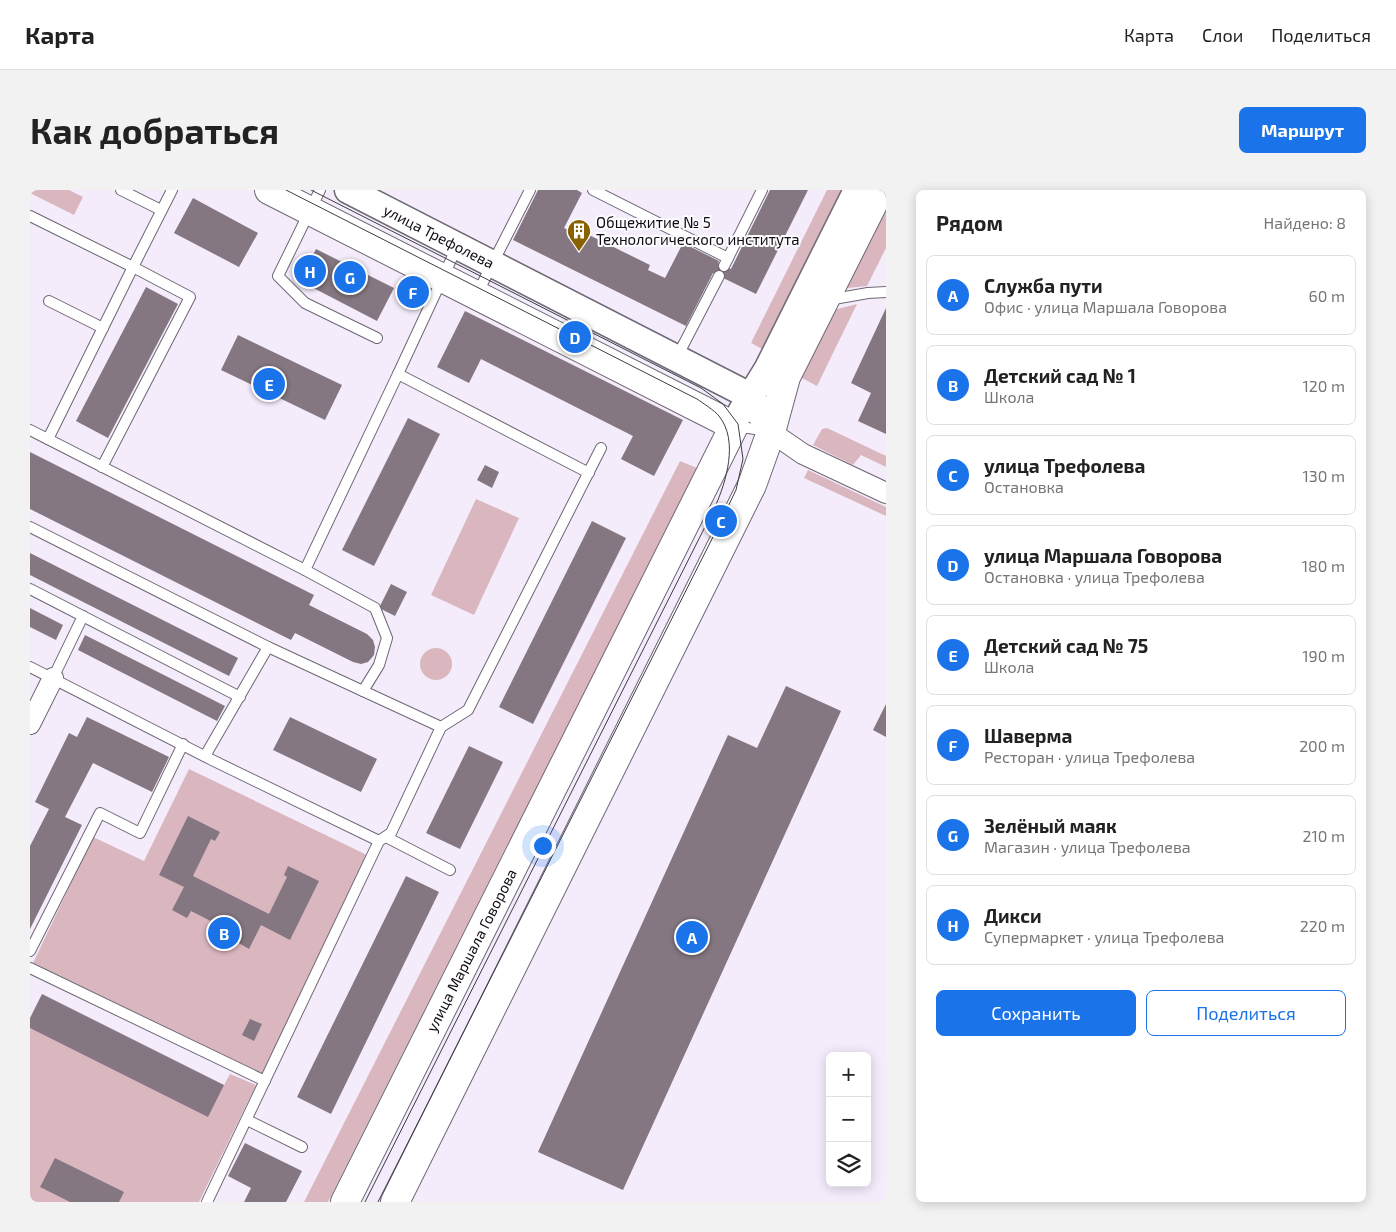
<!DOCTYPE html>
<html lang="ru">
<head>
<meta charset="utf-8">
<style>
  body { margin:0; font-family:"Exo 2",sans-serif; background:#f2f2f2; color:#222 }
  .controls { position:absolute; right:15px; bottom:15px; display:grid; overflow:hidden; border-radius:8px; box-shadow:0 2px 12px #0003 }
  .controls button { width:45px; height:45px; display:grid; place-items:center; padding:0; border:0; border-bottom:1px solid #e0e0e0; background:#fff; color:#222; font:25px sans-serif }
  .you { position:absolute; left:512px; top:655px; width:18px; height:18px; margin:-12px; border:4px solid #fff; border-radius:50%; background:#1a73e8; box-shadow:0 0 0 8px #1a73e833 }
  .badge { display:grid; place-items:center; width:32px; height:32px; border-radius:50%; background:#1a73e8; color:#fff; font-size:16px; font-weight:700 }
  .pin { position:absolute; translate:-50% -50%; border:2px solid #fff; box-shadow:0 1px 5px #0006 }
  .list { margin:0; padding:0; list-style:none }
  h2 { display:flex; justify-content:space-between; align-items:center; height:65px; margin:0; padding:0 20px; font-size:21px }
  h2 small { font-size:16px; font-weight:400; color:#767676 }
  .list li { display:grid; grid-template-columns:32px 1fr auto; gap:15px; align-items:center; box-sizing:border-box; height:80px; margin:0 10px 10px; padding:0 10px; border:1px solid #e0e0e0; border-radius:8px }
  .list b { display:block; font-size:19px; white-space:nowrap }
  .list p { margin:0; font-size:16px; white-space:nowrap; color:#767676 }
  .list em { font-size:16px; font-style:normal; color:#767676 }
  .actions { display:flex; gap:10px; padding:15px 20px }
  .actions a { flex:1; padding:11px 0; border:1px solid #1a73e8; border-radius:8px; text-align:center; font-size:18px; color:#1a73e8 }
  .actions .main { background:#1a73e8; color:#fff }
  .icon { flex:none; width:28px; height:28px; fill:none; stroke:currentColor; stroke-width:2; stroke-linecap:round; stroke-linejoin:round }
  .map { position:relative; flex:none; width:856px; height:1012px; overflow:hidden; border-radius:8px }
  header { display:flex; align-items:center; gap:30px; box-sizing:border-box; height:70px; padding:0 25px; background:#fff; border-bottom:1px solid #e0e0e0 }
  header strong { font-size:24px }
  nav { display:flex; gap:28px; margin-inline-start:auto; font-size:18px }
  .intro { display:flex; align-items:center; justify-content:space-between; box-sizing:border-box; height:120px; padding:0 30px }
  h1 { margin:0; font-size:35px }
  .button { padding:12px 22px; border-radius:8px; background:#1a73e8; color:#fff; font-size:18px; font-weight:700 }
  main { display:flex; gap:30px; padding:0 30px }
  aside { flex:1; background:#fff; border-radius:8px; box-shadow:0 2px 12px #0003 }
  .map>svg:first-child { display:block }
  .green { fill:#dab7bf }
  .building { fill:#847781 }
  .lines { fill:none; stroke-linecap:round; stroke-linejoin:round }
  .service-casing { stroke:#6e6774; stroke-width:12 }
  .minor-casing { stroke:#6e6774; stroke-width:22 }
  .tertiary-casing { stroke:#6e6774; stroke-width:29 }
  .secondary-casing { stroke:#6e6774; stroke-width:30 }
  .service { stroke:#fff; stroke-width:10 }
  .minor { stroke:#fff; stroke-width:20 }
  .tertiary { stroke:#fff; stroke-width:26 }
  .secondary { stroke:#fff; stroke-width:28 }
  .tram { stroke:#3f3c43; stroke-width:1 }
  .labels { text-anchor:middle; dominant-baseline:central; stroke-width:4; stroke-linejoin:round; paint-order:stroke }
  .poi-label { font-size:15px; fill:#0e0c11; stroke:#fefcff; text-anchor:start }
  .street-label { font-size:15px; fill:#0e0c11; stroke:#fefcff }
</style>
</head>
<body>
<header>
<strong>Карта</strong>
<nav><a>Карта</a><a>Слои</a><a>Поделиться</a></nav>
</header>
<div class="intro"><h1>Как добраться</h1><a class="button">Маршрут</a></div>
<main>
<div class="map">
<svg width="856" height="1012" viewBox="0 0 856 1012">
  <rect width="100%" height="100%" fill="#f4ecfb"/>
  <g class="green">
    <polygon points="0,0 39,0 53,7 44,25 0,3"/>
    <polygon points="797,0 816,0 734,160 721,153"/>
    <polygon points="856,10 856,58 837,96 818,98 814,92"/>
    <polygon points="827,114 787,196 772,188 800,121"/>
    <polygon points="797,238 856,266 856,277 831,265 823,275 783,255 792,239"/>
    <polygon points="650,271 667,278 298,1012 274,1012"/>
    <polygon points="778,280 856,317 856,326 774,288"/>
    <polygon points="446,309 489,328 444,425 401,405"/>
    <circle cx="406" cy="474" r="16"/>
    <polygon points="159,579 337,665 234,884 3,773 63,647 114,671"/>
    <polygon points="0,838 194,895 200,884 226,895 169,1012 0,1012"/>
  </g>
  <g class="building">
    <polygon points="508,0 547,0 552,3 534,38 553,47 555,43 620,75 618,80 635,88 653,53 689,71 688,73 701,79 740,0 778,0 726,104 683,83 656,136 483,50"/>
    <polygon points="163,8 228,43 209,77 144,43"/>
    <polygon points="286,59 364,98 347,131 270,91"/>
    <polygon points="116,97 148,114 78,248 46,231"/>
    <polygon points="856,118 856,244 828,231 841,203 821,193"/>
    <polygon points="435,121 653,230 624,286 591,269 603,246 451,169 439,193 407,177"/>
    <polygon points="208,145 312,195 295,230 191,180"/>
    <polygon points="378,228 410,244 344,376 312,360"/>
    <polygon points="0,262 284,405 279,415 337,444 343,450 345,457 344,465 338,472 331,474 323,472 265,443 261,450 0,319"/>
    <polygon points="455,275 469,282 462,298 447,290"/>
    <polygon points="562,331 596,348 503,534 469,517"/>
    <polygon points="0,363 208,468 199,486 0,385"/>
    <polygon points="361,394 377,402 365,426 349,418"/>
    <polygon points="0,418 33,435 26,450 0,437"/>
    <polygon points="55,445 195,516 187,531 48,460"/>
    <polygon points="756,496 811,521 593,1000 508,962 698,545 727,558"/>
    <polygon points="856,514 856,547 843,540"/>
    <polygon points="57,527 139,567 122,602 63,573 35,627 52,635 0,739 0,656 19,619 5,612 39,543 47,547"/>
    <polygon points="260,527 347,569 331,602 243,560"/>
    <polygon points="439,556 473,572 430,659 396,643"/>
    <polygon points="158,626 190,642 185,651 181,649 163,686 239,724 257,687 254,685 258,676 289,691 260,750 231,735 219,759 207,752 210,746 161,721 157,728 142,720 154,697 129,685"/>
    <polygon points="376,686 409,702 301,924 267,907"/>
    <polygon points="12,804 194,895 178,927 0,838 0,828"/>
    <polygon points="220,829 232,834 224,851 212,845"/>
    <polygon points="215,953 272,981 256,1012 214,1012 221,998 198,986"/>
    <polygon points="25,968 94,1002 89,1012 40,1012 10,997"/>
  </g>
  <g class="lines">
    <g class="service-casing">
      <g id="service">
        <polyline points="91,0 131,20"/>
        <polyline points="290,0 248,86 275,113 347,148"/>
        <polyline points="563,0 698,68"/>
        <polyline points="0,26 103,77 142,0"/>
        <polyline points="427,57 368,184 559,283"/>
        <polyline points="694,76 732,0"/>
        <polyline points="447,104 500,0"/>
        <polyline points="798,110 838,103 856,102"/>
        <polyline points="19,111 73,138"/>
        <polyline points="647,167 689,86"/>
        <polyline points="705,236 737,241"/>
        <polyline points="0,240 275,380 345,418 357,448 349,475 333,501 238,457 175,566"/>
        <polyline points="18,249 103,77 160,107 72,277"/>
        <polyline points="0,337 238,457"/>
        <polyline points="275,380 368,184"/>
        <polyline points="0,399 210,507"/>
        <polyline points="0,477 182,570 349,651 177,1012"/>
        <polyline points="23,488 53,426"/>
        <polyline points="333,501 411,537"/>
        <polyline points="356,647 420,680"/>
        <polyline points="349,651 361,643 411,537 438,520 571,258"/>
        <polyline points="0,761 70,623 110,643 153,554"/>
        <polyline points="0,778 235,891"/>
        <polyline points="217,930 272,957"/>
      </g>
    </g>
    <g class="minor-casing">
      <g id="minor">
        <polyline points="741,242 773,264 856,303"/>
        <polyline points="0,534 23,488"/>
      </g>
    </g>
    <g class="tertiary-casing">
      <g id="tertiary">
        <polyline points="318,0 720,206 741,242"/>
        <polyline points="711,222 738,178 827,0"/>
      </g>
    </g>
    <g class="secondary-casing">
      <g id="secondary">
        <polyline points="239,0 704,236 315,1012"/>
        <polyline points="365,1012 722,295 741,242 756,187 850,0"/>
      </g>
    </g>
    <use href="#service" class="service"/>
    <use href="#minor" class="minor"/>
    <use href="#tertiary" class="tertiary"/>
    <use href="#secondary" class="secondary"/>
    <g class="tram">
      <path d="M256,0L667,209C674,214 684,220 689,226C709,251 696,292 685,317L335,1012"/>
      <polyline points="281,0 671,198 693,214 708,234 713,269 706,300 691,331 348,1012"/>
    </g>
  </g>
  <defs>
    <g id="building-pin" transform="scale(1.25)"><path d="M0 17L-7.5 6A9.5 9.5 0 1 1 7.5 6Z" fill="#896200" stroke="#fefcff"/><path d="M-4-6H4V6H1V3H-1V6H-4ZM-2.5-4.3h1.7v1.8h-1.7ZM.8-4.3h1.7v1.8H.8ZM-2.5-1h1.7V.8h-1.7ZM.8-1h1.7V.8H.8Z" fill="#fff"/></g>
  </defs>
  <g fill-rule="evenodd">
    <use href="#building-pin" x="549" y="41"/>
  </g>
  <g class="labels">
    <g class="poi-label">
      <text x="566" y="32">Общежитие № 5<tspan x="566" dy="17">Технологического института</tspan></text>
    </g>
    <g class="street-label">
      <text transform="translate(409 46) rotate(27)">улица Трефолева</text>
      <text transform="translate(441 760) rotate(-63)">улица Маршала Говорова</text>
    </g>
  </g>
</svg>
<div class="controls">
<button>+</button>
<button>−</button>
<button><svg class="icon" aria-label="layers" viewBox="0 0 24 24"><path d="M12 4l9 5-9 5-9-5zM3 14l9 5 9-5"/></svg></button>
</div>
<div class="you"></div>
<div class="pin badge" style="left:662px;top:747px">A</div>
<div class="pin badge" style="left:194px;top:743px">B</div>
<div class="pin badge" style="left:691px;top:331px">C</div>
<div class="pin badge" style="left:545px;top:147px">D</div>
<div class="pin badge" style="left:239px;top:194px">E</div>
<div class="pin badge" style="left:383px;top:102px">F</div>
<div class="pin badge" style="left:320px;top:87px">G</div>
<div class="pin badge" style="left:280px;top:81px">H</div>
</div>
<aside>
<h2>Рядом<small>Найдено: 8</small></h2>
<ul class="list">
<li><span class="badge">A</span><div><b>Служба пути</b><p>Офис · улица Маршала Говорова</p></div><em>60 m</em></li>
<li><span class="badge">B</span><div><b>Детский сад № 1</b><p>Школа</p></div><em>120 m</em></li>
<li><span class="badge">C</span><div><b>улица Трефолева</b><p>Остановка</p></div><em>130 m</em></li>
<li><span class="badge">D</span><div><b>улица Маршала Говорова</b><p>Остановка · улица Трефолева</p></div><em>180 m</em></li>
<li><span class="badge">E</span><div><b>Детский сад № 75</b><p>Школа</p></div><em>190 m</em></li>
<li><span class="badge">F</span><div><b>Шаверма</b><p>Ресторан · улица Трефолева</p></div><em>200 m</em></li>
<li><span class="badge">G</span><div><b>Зелёный маяк</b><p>Магазин · улица Трефолева</p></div><em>210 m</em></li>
<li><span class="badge">H</span><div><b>Дикси</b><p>Супермаркет · улица Трефолева</p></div><em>220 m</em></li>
</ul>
<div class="actions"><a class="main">Сохранить</a><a>Поделиться</a></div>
</aside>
</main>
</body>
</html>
